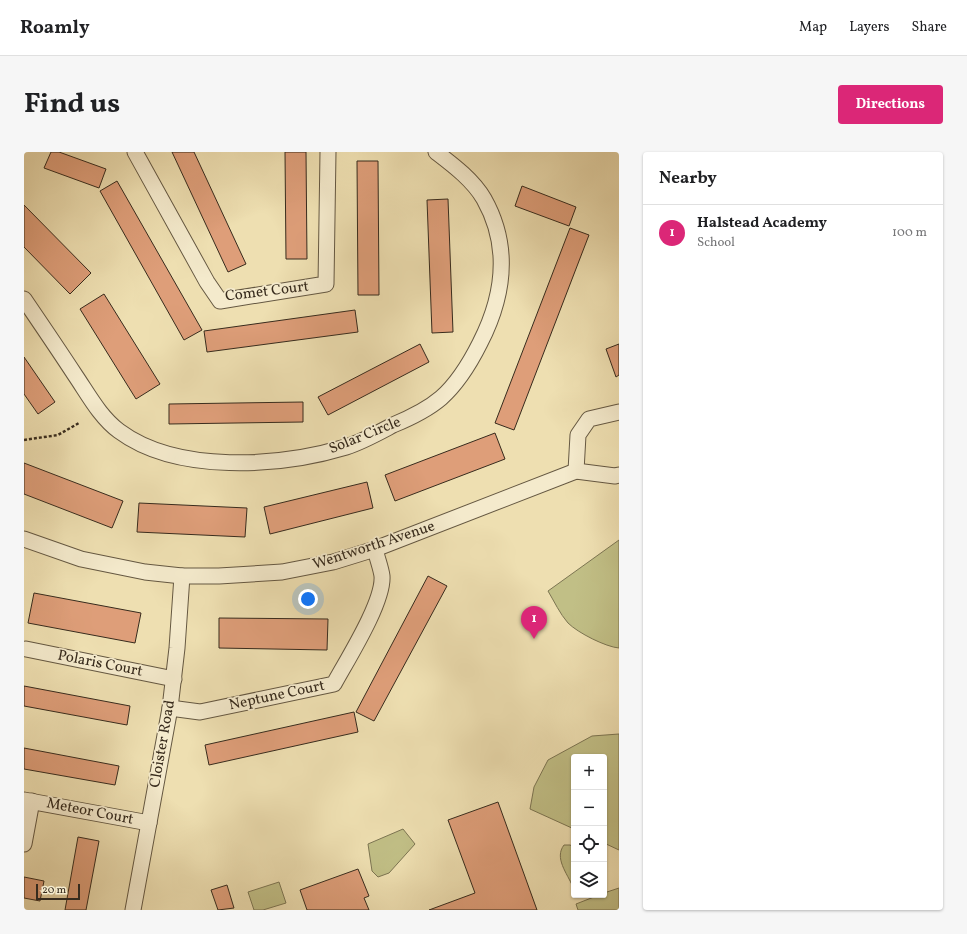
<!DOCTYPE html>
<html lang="en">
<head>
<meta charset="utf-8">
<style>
  body { margin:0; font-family:Vollkorn,serif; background:#f6f6f6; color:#202124 }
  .controls { position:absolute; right:12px; bottom:12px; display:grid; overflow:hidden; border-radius:4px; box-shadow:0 1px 3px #0004 }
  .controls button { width:36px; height:36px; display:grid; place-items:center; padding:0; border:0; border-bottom:1px solid #e0e0e0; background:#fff; color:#202124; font:20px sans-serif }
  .scale { position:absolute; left:12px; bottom:10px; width:44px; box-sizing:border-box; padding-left:4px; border:2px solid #372b1d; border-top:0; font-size:11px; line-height:14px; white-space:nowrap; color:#372b1d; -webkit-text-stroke:3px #f4eacc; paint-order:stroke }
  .you { position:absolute; left:284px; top:447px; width:14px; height:14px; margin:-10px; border:3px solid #fff; border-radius:50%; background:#1a73e8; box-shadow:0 0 0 6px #1a73e833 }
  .badge { display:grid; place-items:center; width:26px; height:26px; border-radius:50%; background:#db2777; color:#fff; font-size:13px; font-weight:700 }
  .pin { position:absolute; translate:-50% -33px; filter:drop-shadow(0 1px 2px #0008) }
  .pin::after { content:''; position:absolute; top:21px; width:14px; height:12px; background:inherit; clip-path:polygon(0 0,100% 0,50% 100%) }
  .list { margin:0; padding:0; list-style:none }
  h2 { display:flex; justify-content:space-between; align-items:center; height:52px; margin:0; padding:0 16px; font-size:17px }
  h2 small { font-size:13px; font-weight:400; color:#757577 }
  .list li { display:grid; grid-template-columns:26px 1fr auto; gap:12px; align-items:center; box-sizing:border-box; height:56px; padding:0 16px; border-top:1px solid #e0e0e0 }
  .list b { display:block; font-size:15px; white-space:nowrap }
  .list p { margin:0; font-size:13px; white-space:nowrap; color:#757577 }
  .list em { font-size:13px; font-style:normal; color:#757577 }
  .icon { flex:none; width:22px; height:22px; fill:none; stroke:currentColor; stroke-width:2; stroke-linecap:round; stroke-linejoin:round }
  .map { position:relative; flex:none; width:595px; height:758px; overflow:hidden; border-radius:4px }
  header { display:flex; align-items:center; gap:24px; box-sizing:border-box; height:56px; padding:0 20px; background:#fff; border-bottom:1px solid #e0e0e0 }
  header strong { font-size:19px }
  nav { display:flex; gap:22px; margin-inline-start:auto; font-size:14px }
  .intro { display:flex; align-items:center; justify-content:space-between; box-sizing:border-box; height:96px; padding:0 24px }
  h1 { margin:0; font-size:28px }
  .button { padding:10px 18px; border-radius:4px; background:#db2777; color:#fff; font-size:14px; font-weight:700 }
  main { display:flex; gap:24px; padding:0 24px }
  aside { flex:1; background:#fff; border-radius:4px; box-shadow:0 1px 3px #0004 }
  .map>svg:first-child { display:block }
  .green { fill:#c1bf86; stroke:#7c7552 }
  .building { fill:#de9e79; stroke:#372b1d }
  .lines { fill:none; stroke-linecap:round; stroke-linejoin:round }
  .street-casing { stroke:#655842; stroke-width:17 }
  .path { stroke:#372b1d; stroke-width:2.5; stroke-dasharray:3 2; stroke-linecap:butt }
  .street { stroke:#f4eacc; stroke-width:15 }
  .labels { text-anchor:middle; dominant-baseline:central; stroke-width:3.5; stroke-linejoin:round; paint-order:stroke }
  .street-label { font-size:15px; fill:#372b1d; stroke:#f4eacc }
</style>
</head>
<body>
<header>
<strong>Roamly</strong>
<nav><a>Map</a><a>Layers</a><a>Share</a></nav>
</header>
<div class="intro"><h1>Find us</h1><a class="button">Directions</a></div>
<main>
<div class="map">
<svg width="595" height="758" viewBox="0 0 595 758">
  <rect width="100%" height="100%" fill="#eedfb1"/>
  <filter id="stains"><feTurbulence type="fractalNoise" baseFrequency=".005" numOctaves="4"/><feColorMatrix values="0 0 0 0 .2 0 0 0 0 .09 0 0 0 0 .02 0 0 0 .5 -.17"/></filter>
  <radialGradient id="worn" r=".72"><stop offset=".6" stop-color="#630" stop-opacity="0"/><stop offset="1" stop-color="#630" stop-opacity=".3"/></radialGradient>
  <g class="green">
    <path d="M595,388V496C582,495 554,481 544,471C536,462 530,449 524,439Z"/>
    <polygon points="595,582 595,698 580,691 580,605 550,605 550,677 506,657 510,635 524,608 568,584"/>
    <polygon points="379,677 391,692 365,721 354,725 348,719 344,692"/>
    <path d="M540,693H546L550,695L549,735C543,721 530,706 540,693Z"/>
    <polygon points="255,730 262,751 239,758 230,758 224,740"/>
    <polygon points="595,736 595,758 554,758 552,752 575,743 580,743 580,741"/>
  </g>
  <g class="building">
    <polygon points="27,0 35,0 82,17 75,36 20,16"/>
    <polygon points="148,0 170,0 222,112 204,120"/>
    <polygon points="261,0 282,0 283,107 262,107"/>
    <polygon points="333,9 354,9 355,143 334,143"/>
    <polygon points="93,29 178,178 160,188 76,39"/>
    <polygon points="498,34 552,55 545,74 491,54"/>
    <polygon points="424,47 429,180 408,181 403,48"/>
    <polygon points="0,53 67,121 46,142 0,95"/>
    <polygon points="546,76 565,83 490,278 471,271"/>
    <polygon points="80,142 136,232 112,247 56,157"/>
    <polygon points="331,158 334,180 183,200 180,179"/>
    <polygon points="396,192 405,210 304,263 294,245"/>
    <polygon points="595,192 595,223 592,225 582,197"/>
    <polygon points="0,205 31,250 14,262 0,242"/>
    <polygon points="279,250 279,270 145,272 145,252"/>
    <polygon points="471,281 481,307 371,349 361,323"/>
    <polygon points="0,311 99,349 88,376 0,342"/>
    <polygon points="343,330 349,356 246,382 240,355"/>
    <polygon points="115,351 223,356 221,385 113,380"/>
    <polygon points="404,424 423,434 350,569 332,560"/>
    <polygon points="10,441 117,461 111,491 4,471"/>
    <polygon points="195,466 304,467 303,498 195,496"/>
    <polygon points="0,534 106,554 103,573 0,554"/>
    <polygon points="330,560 334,580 185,613 181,593"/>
    <polygon points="0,596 95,614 91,633 0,617"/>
    <polygon points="474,650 513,758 405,758 451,741 424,668"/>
    <polygon points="54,685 75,689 62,758 41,758"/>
    <polygon points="334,717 345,744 340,746 345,758 283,758 276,738"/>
    <polygon points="0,725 20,729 16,749 0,746"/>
    <polygon points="203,733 210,756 194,758 187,738"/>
  </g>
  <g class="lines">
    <g class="street-casing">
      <g id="street">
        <polyline points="111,0 183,130 196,149 302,132 304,0"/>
        <path d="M0,147C17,172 34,197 51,223C64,242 76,265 95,279C153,322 256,315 322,295C338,290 354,281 369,273C386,266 403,258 417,246C434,231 446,211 456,191C480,144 487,95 460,47C449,28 429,13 412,0"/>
        <polyline points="552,319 554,283 565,267 595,260"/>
        <polyline points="0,387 57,407 121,420 158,424 195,424 258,420 309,410 351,397 552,319 591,324 595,323"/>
        <polyline points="2,497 150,527"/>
        <path d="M146,556L176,560L310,532C323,508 360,450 358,424C357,416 353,406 351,397"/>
        <polyline points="0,648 125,671"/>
        <polyline points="0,692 8,649"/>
        <polyline points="109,758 146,556 153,496 158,424"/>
      </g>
    </g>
    <polyline class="path" points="0,288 34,283 55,271"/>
    <use href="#street" class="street"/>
  </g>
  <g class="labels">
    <g class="street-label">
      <text transform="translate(243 140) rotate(-7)">Comet Court</text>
      <text transform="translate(341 284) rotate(-22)">Solar Circle</text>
      <text transform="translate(350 394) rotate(-18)">Wentworth Avenue</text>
      <text transform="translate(76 512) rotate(11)">Polaris Court</text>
      <text transform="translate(253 544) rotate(-12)">Neptune Court</text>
      <text transform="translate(139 592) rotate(-80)">Cloister Road</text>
      <text transform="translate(66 660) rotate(11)">Meteor Court</text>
    </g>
  </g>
  <rect width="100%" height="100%" filter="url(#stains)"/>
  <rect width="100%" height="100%" fill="url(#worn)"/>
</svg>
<div class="controls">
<button>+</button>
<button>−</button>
<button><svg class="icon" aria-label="locate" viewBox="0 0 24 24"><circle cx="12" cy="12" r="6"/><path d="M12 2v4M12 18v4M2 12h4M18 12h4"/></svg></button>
<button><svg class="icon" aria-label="layers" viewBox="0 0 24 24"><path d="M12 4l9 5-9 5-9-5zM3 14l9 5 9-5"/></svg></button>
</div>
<div class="scale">20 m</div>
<div class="you"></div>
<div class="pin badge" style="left:510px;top:487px">1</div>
</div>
<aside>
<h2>Nearby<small></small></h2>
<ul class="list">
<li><span class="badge">1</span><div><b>Halstead Academy</b><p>School</p></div><em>100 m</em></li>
</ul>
</aside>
</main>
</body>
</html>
